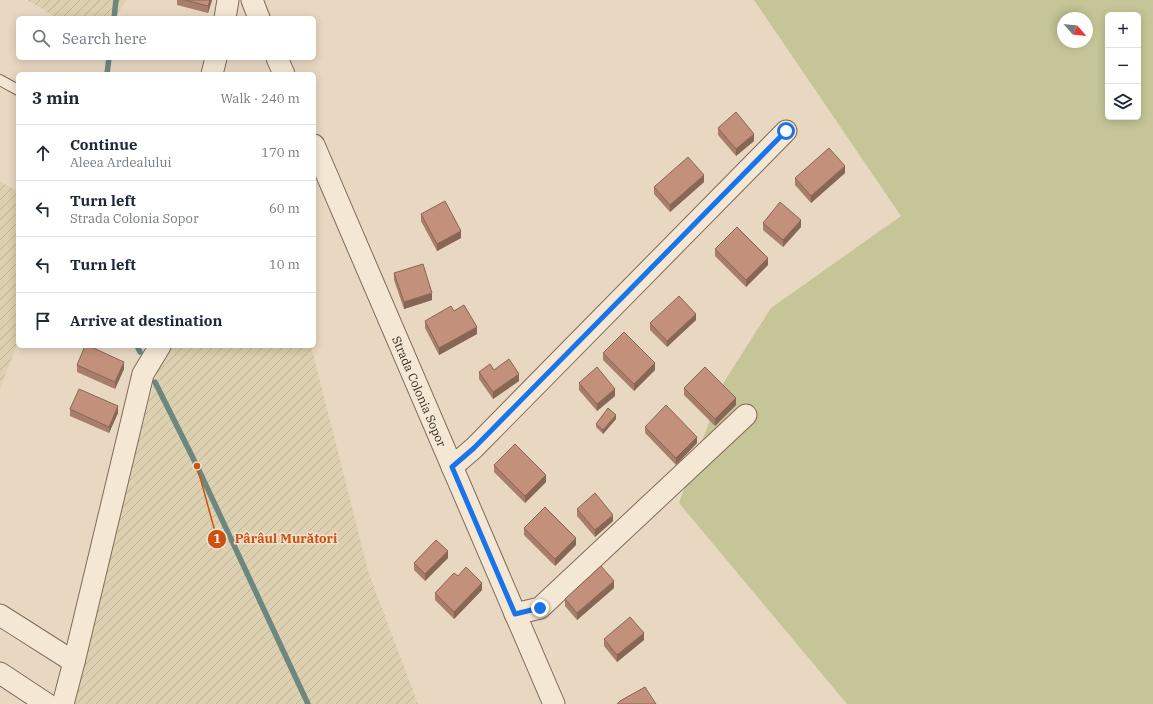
<!DOCTYPE html>
<html lang="en">
<head>
<meta charset="utf-8">
<style>
  body { margin:0; font-family:"IBM Plex Serif",serif; background:#f6f6f7; color:#1f2937 }
  .controls { position:absolute; right:12px; top:12px; display:grid; overflow:hidden; border-radius:6px; box-shadow:0 2px 10px #0003 }
  .controls button { width:36px; height:36px; display:grid; place-items:center; padding:0; border:0; border-bottom:1px solid #e0e1e3; background:#fff; color:#1f2937; font:20px sans-serif }
  .compass { position:absolute; left:1057px; top:12px; width:36px; height:36px; border-radius:50%; background:#fff; box-shadow:0 2px 10px #0003; rotate:118deg }
  .stop { position:absolute; width:12px; height:12px; margin:-9px; border:3px solid #1a73e8; border-radius:50%; background:#fff }
  .stop.end { background:#1a73e8; border-color:#fff; box-shadow:0 1px 4px #0008 }
  .list { margin:0; padding:0; list-style:none }
  h2 { display:flex; justify-content:space-between; align-items:center; height:52px; margin:0; padding:0 16px; font-size:17px }
  h2 small { font-size:13px; font-weight:400; color:#747a83 }
  .list li { display:grid; grid-template-columns:26px 1fr auto; gap:12px; align-items:center; box-sizing:border-box; height:56px; padding:0 16px; border-top:1px solid #e0e1e3 }
  .list b { display:block; font-size:15px; white-space:nowrap }
  .list p { margin:0; font-size:13px; white-space:nowrap; color:#747a83 }
  .list em { font-size:13px; font-style:normal; color:#747a83 }
  .icon { flex:none; width:22px; height:22px; fill:none; stroke:currentColor; stroke-width:2; stroke-linecap:round; stroke-linejoin:round }
  .map { position:relative; flex:none; width:1153px; height:704px; overflow:hidden }
  .search { position:absolute; background:#fff; box-shadow:0 2px 10px #0003; left:16px; top:16px; width:300px; height:44px; display:flex; align-items:center; gap:10px; box-sizing:border-box; padding:0 14px; border-radius:6px; color:#747a83; font-size:15px }
  .panel { position:absolute; background:#fff; box-shadow:0 2px 10px #0003; left:16px; top:72px; width:300px; height:276px; border-radius:6px }
  .map>svg:first-child { display:block }
  .farmland { fill:url(#farmland-furrows) }
  .green { fill:#c5c597; fill-rule:evenodd }
  .lines { fill:none; stroke-linecap:round; stroke-linejoin:round }
  .stream { stroke:#6c887e; stroke-width:5.5 }
  .lane-casing { stroke:#806a5b; stroke-width:12 }
  .street-casing { stroke:#806a5b; stroke-width:23 }
  .lane { stroke:#f4e7d4; stroke-width:10 }
  .street { stroke:#f4e7d4; stroke-width:21 }
  .wall { fill:#a87d6a }
  .shaded-wall { fill:#886656 }
  .building { fill:#c3917b; stroke:#886656 }
  .route { stroke:#1a73e8; stroke-width:5 }
  .labels { text-anchor:middle; dominant-baseline:central; stroke-width:3; stroke-linejoin:round; paint-order:stroke }
  .street-label { font-size:12px; fill:#31251e; stroke:#f1e3d0 }
  .leader { fill:none; stroke:#cd510f; stroke-width:1.5 }
  .callout-dot { fill:#cd510f; stroke:#f1e3d0; stroke-width:1.5 }
  .mark-label { font-size:12px; text-anchor:middle; font-weight:bold; fill:#fff }
  .callout-label { font-size:13px; text-anchor:middle; font-weight:bold; fill:#cd510f; stroke:#f1e3d0; stroke-width:3; stroke-linejoin:round; paint-order:stroke }
</style>
</head>
<body>
<div class="map">
<svg width="1153" height="704" viewBox="0 0 1153 704">
  <defs>
    <pattern id="farmland-furrows" width="10" height="10" patternUnits="userSpaceOnUse"><rect width="10" height="10" fill="#ddd0b0"/><path d="M-1 1l2-2M0 10L10 0M9 11l2-2" fill="none" stroke="#beb297"/></pattern>
  </defs>
  <rect width="100%" height="100%" fill="#e8d8c2"/>
  <g class="farmland">
    <polygon points="27,0 127,0 114,18 57,18"/>
    <polygon points="0,182 18,191 18,343 0,388"/>
    <polygon points="164,346 311,346 369,574 418,704 66,704"/>
  </g>
  <path class="green" d="M754,0H1153V704H847L679,503L724,382L771,308L901,216ZM1108,15H1138V117H1108ZM1063,18H1087V42H1063Z"/>
  <g class="lines">
    <g class="stream">
      <polyline points="114,18 116,0"/>
      <polyline points="107,74 109,58"/>
      <polyline points="137,346 140,352"/>
      <polyline points="155,382 197,466 308,704"/>
    </g>
    <g class="lane-casing">
      <polyline id="lane" points="0,80 18,90"/>
    </g>
    <g class="street-casing">
      <g id="street">
        <polyline points="252,0 259,18"/>
        <polyline points="225,18 228,0"/>
        <polyline points="277,58 284,74"/>
        <polyline points="212,74 216,58"/>
        <path id="s1" d="M314,145L554,704"/>
        <polyline points="452,467 474,448 786,131"/>
        <polyline points="515,614 540,608 746,415"/>
        <polyline points="0,615 74,662"/>
        <polyline points="0,673 47,704"/>
        <polyline points="63,704 74,662 143,374 160,346"/>
      </g>
    </g>
    <use href="#lane" class="lane"/>
    <use href="#street" class="street"/>
  </g>
  <g class="wall">
    <polygon points="177,0 212,0 208,13 177,5"/>
    <polygon points="718,128 754,141 736,156 718,135"/>
    <polygon points="845,173 811,203 795,185 795,178"/>
    <polygon points="704,182 670,212 654,194 654,187"/>
    <polygon points="421,214 461,238 437,251 421,221"/>
    <polygon points="763,223 801,227 783,247 763,230"/>
    <polygon points="715,249 768,265 746,287 715,256"/>
    <polygon points="394,273 432,300 404,309 394,280"/>
    <polygon points="454,311 477,334 439,355 425,328 425,321"/>
    <polygon points="696,320 667,347 650,330 650,323"/>
    <polygon points="603,353 655,370 634,391 603,360"/>
    <polygon points="77,365 124,369 115,389 77,372"/>
    <polygon points="494,370 519,381 493,399 479,379 479,372"/>
    <polygon points="579,383 615,396 597,411 579,390"/>
    <polygon points="684,388 736,405 715,426 684,395"/>
    <polygon points="70,409 118,413 109,433 70,416"/>
    <polygon points="616,419 603,434 596,427 596,424"/>
    <polygon points="645,427 697,443 676,465 645,433"/>
    <polygon points="494,465 546,482 525,503 494,472"/>
    <polygon points="577,509 613,521 595,537 577,516"/>
    <polygon points="524,528 576,545 555,566 524,535"/>
    <polygon points="448,558 425,581 414,570 414,563"/>
    <polygon points="458,576 482,590 454,619 435,600 435,593"/>
    <polygon points="614,588 577,620 565,606 565,599"/>
    <polygon points="604,639 644,640 617,662 604,646"/>
  </g>
  <g class="shaded-wall">
    <polygon points="210,0 212,0 208,13 208,6"/>
    <polygon points="754,134 754,141 736,156 736,149"/>
    <polygon points="845,166 845,173 811,203 811,196"/>
    <polygon points="704,175 704,182 670,212 670,205"/>
    <polygon points="801,220 801,227 783,247 783,240"/>
    <polygon points="461,231 461,238 437,251 437,244"/>
    <polygon points="768,258 768,265 746,287 746,280"/>
    <polygon points="432,293 432,300 404,309 404,302"/>
    <polygon points="696,314 696,320 667,347 667,341"/>
    <polygon points="477,327 477,334 439,355 439,348"/>
    <polygon points="124,362 124,369 115,389 115,382"/>
    <polygon points="655,363 655,370 634,391 634,384"/>
    <polygon points="519,374 519,381 493,399 493,392"/>
    <polygon points="615,389 615,396 597,411 597,404"/>
    <polygon points="736,398 736,405 715,426 715,419"/>
    <polygon points="118,406 118,413 109,433 109,427"/>
    <polygon points="616,415 616,419 603,434 603,430"/>
    <polygon points="697,437 697,443 676,465 676,458"/>
    <polygon points="546,475 546,482 525,503 525,496"/>
    <polygon points="613,515 613,521 595,537 595,530"/>
    <polygon points="576,538 576,545 555,566 555,559"/>
    <polygon points="448,551 448,558 425,581 425,574"/>
    <polygon points="614,581 614,588 577,620 577,613"/>
    <polygon points="482,583 482,590 454,619 454,612"/>
    <polygon points="644,633 644,640 617,662 617,655"/>
  </g>
  <g class="building">
    <polygon points="185,0 210,0 208,6"/>
    <polygon points="736,112 754,134 736,149 718,128"/>
    <polygon points="829,148 845,166 811,196 795,178"/>
    <polygon points="688,157 704,175 670,205 654,187"/>
    <polygon points="445,201 461,231 437,244 421,214"/>
    <polygon points="780,202 801,220 783,240 763,223"/>
    <polygon points="737,227 768,258 746,280 715,249"/>
    <polygon points="423,264 432,293 404,302 394,273"/>
    <polygon points="679,296 696,314 667,341 650,323"/>
    <polygon points="464,305 477,327 439,348 425,321 451,306 454,311"/>
    <polygon points="624,332 655,363 634,384 603,353"/>
    <polygon points="85,346 89,346 124,362 115,382 77,365"/>
    <polygon points="509,359 519,374 493,392 479,372 490,364 494,370"/>
    <polygon points="597,367 615,389 597,404 579,383"/>
    <polygon points="705,367 736,398 715,419 684,388"/>
    <polygon points="79,389 118,406 109,427 70,409"/>
    <polygon points="666,405 697,437 676,458 645,427"/>
    <polygon points="608,408 616,415 603,430 596,424"/>
    <polygon points="515,444 546,475 525,496 494,465"/>
    <polygon points="595,493 613,515 595,530 577,509"/>
    <polygon points="545,507 576,538 555,559 524,528"/>
    <polygon points="436,540 448,551 425,574 414,563"/>
    <polygon points="601,566 614,581 577,613 565,599"/>
    <polygon points="466,567 482,583 454,612 435,593 454,573 458,576"/>
    <polygon points="630,617 644,633 617,655 604,639"/>
    <polygon points="645,687 656,704 617,704 620,701"/>
  </g>
  <g class="lines">
    <polyline class="route" points="540,608 515,614 452,467 474,448 786,131"/>
  </g>
  <g class="labels">
    <g class="street-label">
      <text stroke="none"><textPath href="#s1" startOffset="268">Strada Colonia Sopor</textPath></text>
    </g>
  </g>
  <path class="leader" d="M197 466L217 539"/>
  <g class="callout-dot">
    <circle cx="197" cy="466" r="4"/>
    <circle cx="217" cy="539" r="10"/>
  </g>
  <g class="mark-label">
    <text x="217" y="543">1</text>
  </g>
  <g class="callout-label">
    <text x="286" y="543">Pârâul Murători</text>
  </g>
</svg>
<div class="controls">
<button>+</button>
<button>−</button>
<button><svg class="icon" aria-label="layers" viewBox="0 0 24 24"><path d="M12 4l9 5-9 5-9-5zM3 14l9 5 9-5"/></svg></button>
</div>
<svg class="compass" viewBox="-18 -18 36 36"><path d="M0-13l5 13h-10z" fill="#e53935"/><path d="M0 13l5-13h-10z" fill="#747a83"/></svg>
<div class="stop" style="left:786px;top:131px"></div>
<div class="stop end" style="left:540px;top:608px"></div>
<div class="search"><svg class="icon" aria-label="search" viewBox="0 0 24 24"><circle cx="10" cy="10" r="6"/><path d="M15 15l6 6"/></svg>Search here</div>
<section class="panel">
<h2>3 min<small>Walk · 240 m</small></h2>
<ul class="list">
<li><svg class="icon" aria-label="ahead" viewBox="0 0 24 24"><path d="M12 20V5M6 11l6-6 6 6"/></svg><div><b>Continue</b><p>Aleea Ardealului</p></div><em>170 m</em></li>
<li><svg class="icon" aria-label="left" viewBox="0 0 24 24"><path d="M17 20v-9H6M10 6l-5 5 5 5"/></svg><div><b>Turn left</b><p>Strada Colonia Sopor</p></div><em>60 m</em></li>
<li><svg class="icon" aria-label="left" viewBox="0 0 24 24"><path d="M17 20v-9H6M10 6l-5 5 5 5"/></svg><div><b>Turn left</b></div><em>10 m</em></li>
<li><svg class="icon" aria-label="arrive" viewBox="0 0 24 24"><path d="M6 21V4h12l-3 4 3 4H6"/></svg><div><b>Arrive at destination</b></div></li>
</ul>
</section>
</div>
</body>
</html>
